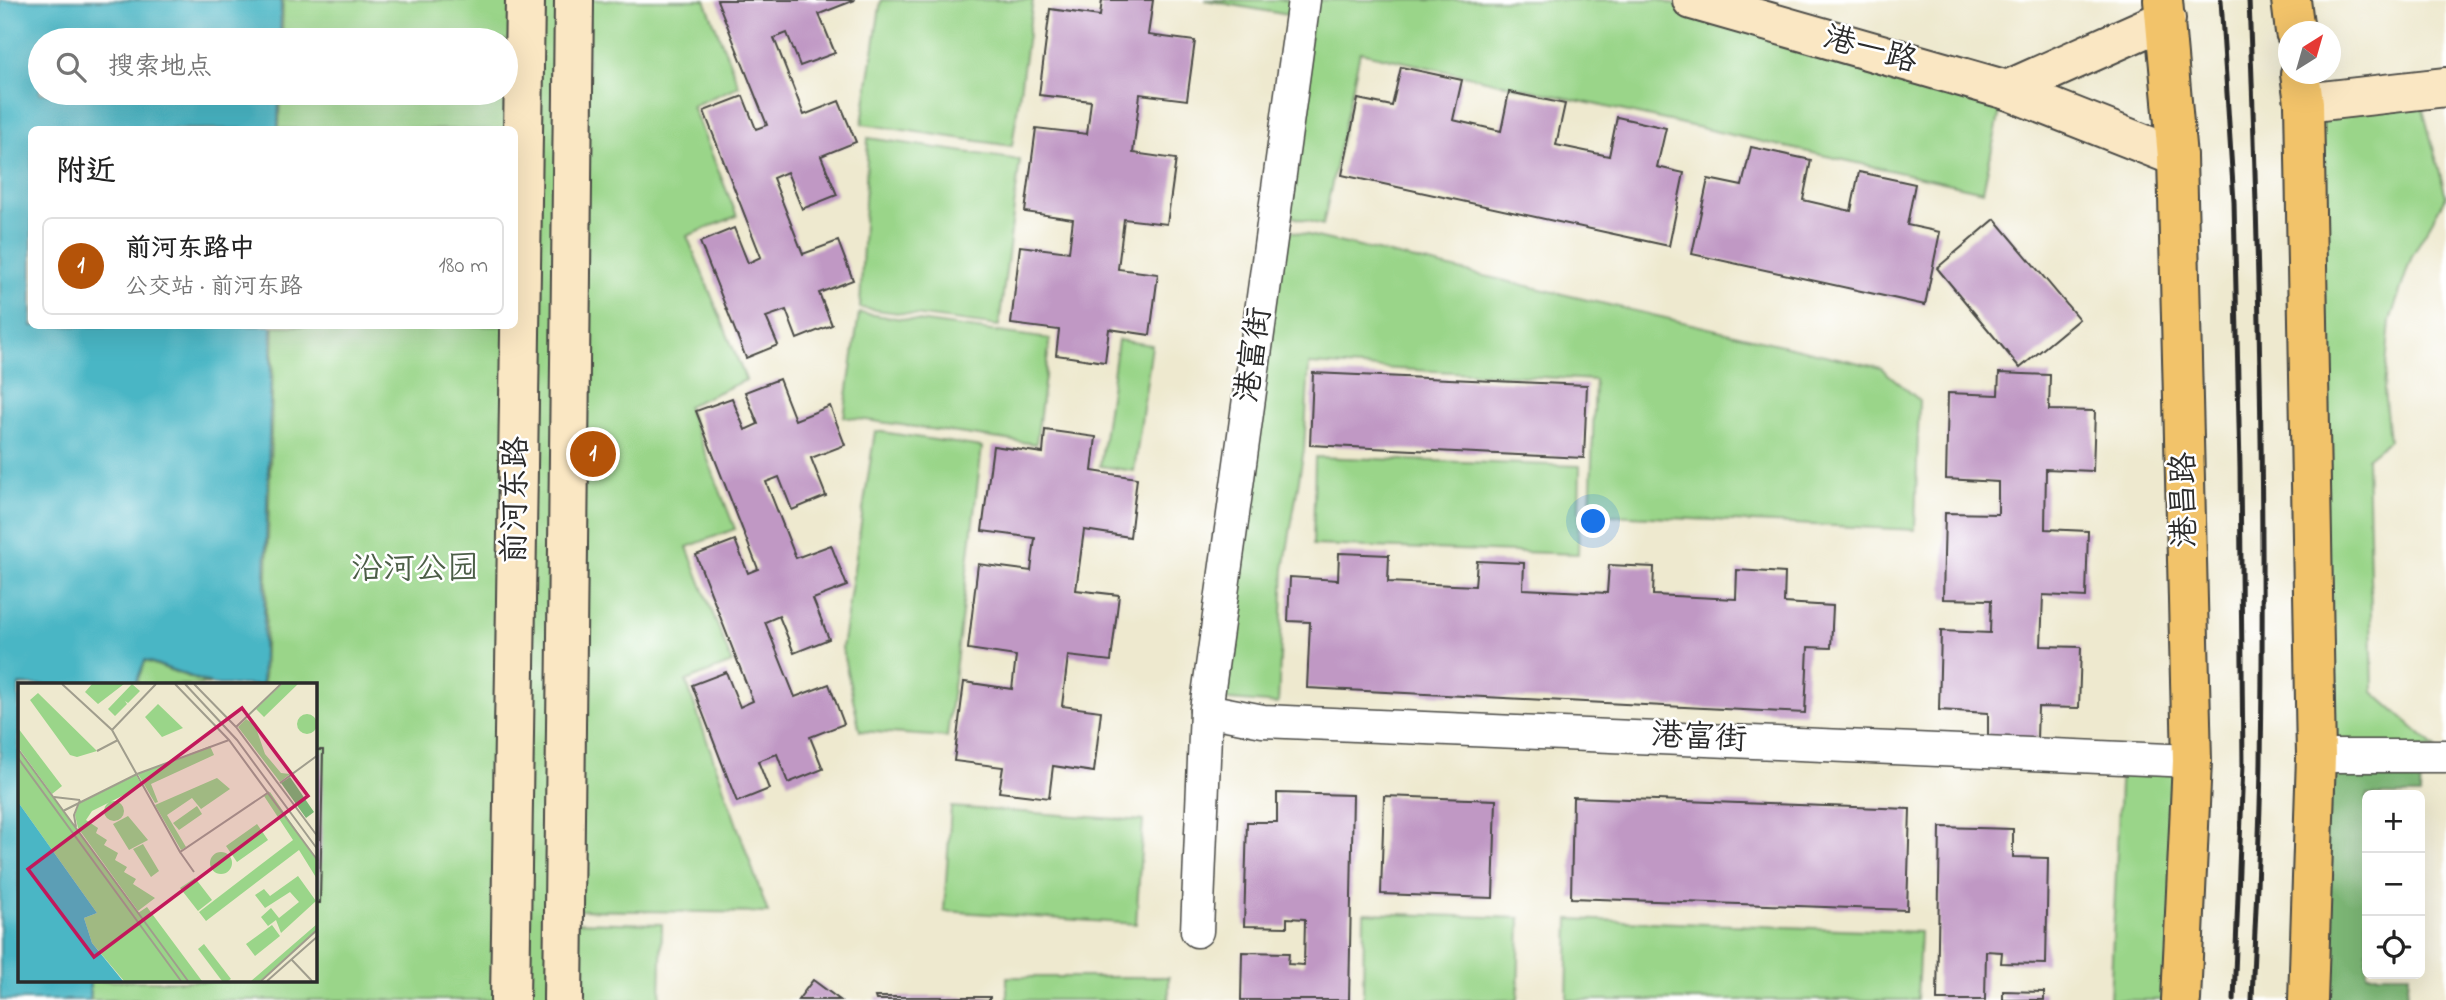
<!DOCTYPE html>
<html lang="zh">
<head>
<meta charset="utf-8">
<style>
  body { margin:0; font-family:"Indie Flower","LXGW WenKai TC",sans-serif; background:#f6f6f6; color:#222 }
  .controls { position:absolute; right:21px; bottom:21px; display:grid; overflow:hidden; border-radius:10px; box-shadow:0 7px 28px #0002 }
  .controls button { width:63px; height:63px; display:grid; place-items:center; padding:0; border:0; border-bottom:2px solid #e0e0e0; background:#fff; color:#222; font:35px sans-serif }
  .compass { position:absolute; left:2278px; top:21px; width:63px; height:63px; border-radius:50%; background:#fff; box-shadow:0 7px 28px #0002; rotate:37deg }
  .you { position:absolute; left:1594px; top:522px; width:24px; height:24px; margin:-18px; border:5px solid #fff; border-radius:50%; background:#1a73e8; box-shadow:0 0 0 10px #1a73e833 }
  .badge { display:grid; place-items:center; width:46px; height:46px; border-radius:50%; background:#b45309; color:#fff; font-size:23px; font-weight:700 }
  .pin { position:absolute; translate:-50% -50%; border:4px solid #fff; box-shadow:0 2px 7px #0006 }
  .list { margin:0; padding:0; list-style:none }
  h2 { display:flex; justify-content:space-between; align-items:center; height:91px; margin:0; padding:0 28px; font-size:30px }
  h2 small { font-size:23px; font-weight:400; color:#767676 }
  .list li { display:grid; grid-template-columns:46px 1fr auto; gap:21px; align-items:center; box-sizing:border-box; height:98px; margin:0 14px 14px; padding:0 14px; border:2px solid #e0e0e0; border-radius:10px }
  .list b { display:block; font-size:26px; white-space:nowrap }
  .list p { margin:0; font-size:23px; white-space:nowrap; color:#767676 }
  .list em { font-size:23px; font-style:normal; color:#767676 }
  .icon { flex:none; width:38px; height:38px; fill:none; stroke:currentColor; stroke-width:2; stroke-linecap:round; stroke-linejoin:round }
  .map { position:relative; flex:none; width:2446px; height:1000px; overflow:hidden }
  .search { position:absolute; background:#fff; box-shadow:0 7px 28px #0002; left:28px; top:28px; width:490px; height:77px; display:flex; align-items:center; gap:18px; box-sizing:border-box; padding:0 24px; border-radius:38px; color:#767676; font-size:26px }
  .panel { position:absolute; background:#fff; box-shadow:0 7px 28px #0002; left:28px; top:126px; width:490px; height:203px; border-radius:10px }
  .map>svg:first-child { display:block }
  .green { fill:#9ad589; stroke:#62805a; stroke-width:2 }
  .forest { fill:#7bb675; stroke:#537050; stroke-width:2 }
  .water { fill:#4ab6c5; stroke:#3a7078; stroke-width:2 }
  .building { fill:#c098c4 }
  .lines { fill:none; stroke-linecap:round; stroke-linejoin:round }
  .street-casing { stroke:#484844; stroke-width:35 }
  .secondary-casing { stroke:#484844; stroke-width:42 }
  .primary-casing { stroke:#484844; stroke-width:42 }
  .street { stroke:#fff; stroke-width:32 }
  .secondary { stroke:#fae7c3; stroke-width:38 }
  .primary { stroke:#f2c36a; stroke-width:38 }
  .rail { stroke:#2b2b2b; stroke-width:5 }
  .labels { text-anchor:middle; dominant-baseline:central; stroke-width:5; stroke-linejoin:round; paint-order:stroke }
  .street-label { font-size:32px; fill:#2b2b2b; stroke:#fff }
  .park-label { font-size:32px; fill:#4c5e47; stroke:#fff }
  .inset-road { fill:none; stroke:#a09d8d; stroke-width:2 }
  .view { fill:#c2185b; fill-opacity:0.15; stroke:#c2185b; stroke-width:3.5 }
  .inset-edge { fill:none; stroke:#2b2b2b; stroke-width:3.5 }
</style>
</head>
<body>
<div class="map">
<svg width="2446" height="1000" viewBox="0 0 2446 1000">
  <rect width="100%" height="100%" fill="#fff"/>
  <filter id="ink" filterUnits="userSpaceOnUse"><feTurbulence type="fractalNoise" baseFrequency=".0143" numOctaves="2"/><feDisplacementMap in="SourceGraphic" scale="14" xChannelSelector="R" yChannelSelector="G"/><feConvolveMatrix kernelMatrix="1 2 1 2 8 2 1 2 1" color-interpolation-filters="sRGB"/></filter>
  <filter id="wash" filterUnits="userSpaceOnUse"><feTurbulence type="fractalNoise" baseFrequency=".00686" numOctaves="4" result="noise"/><feDisplacementMap in="SourceGraphic" scale="28" xChannelSelector="R" yChannelSelector="G"/><feGaussianBlur stdDeviation="1.57" result="paint"/><feColorMatrix in="noise" values="0 0 0 0 0 0 0 0 0 0 0 0 0 0 0 0 0 1.4 0 .05"/><feComposite in="paint" operator="in"/></filter>
  <g filter="url(#wash)">
    <rect width="100%" height="100%" fill="#eee9cf"/>
    <g class="green">
      <polygon points="283,0 569,0 560,1000 90,1000 90,981 315,981 315,685 264,685 274,326 514,326 514,130 279,129 280,93 506,93 506,40 282,40"/>
      <polygon points="588,0 705,0 739,86 692,106 737,216 687,236 746,380 687,406 735,529 687,547 732,663 686,681 768,913 572,910"/>
      <polygon points="881,0 1033,0 1012,146 862,124"/>
      <polygon points="1205,0 1291,0 1288,15"/>
      <polygon points="1314,0 1659,0 2003,97 1983,191 1360,52 1323,225 1285,215"/>
      <polygon points="2421,102 2446,196 2412,256 2390,321 2384,390 2389,440 2367,458 2373,692 2436,748 2323,747 2314,114"/>
      <polygon points="868,138 1020,160 999,326 860,308"/>
      <polygon points="1282,229 1881,368 1919,400 1915,530 1590,514 1595,380 1309,364 1304,449 1284,569 1278,704 1218,699"/>
      <polygon points="859,313 1050,339 1036,444 844,417"/>
      <polygon points="1118,340 1152,345 1134,471 1100,466"/>
      <polygon points="875,431 982,447 947,737 860,731 842,648"/>
      <polygon points="1315,457 1580,466 1578,554 1313,545"/>
      <polygon points="145,661 210,685 136,685"/>
      <polygon points="2121,763 2188,765 2177,1000 2110,1000"/>
      <polygon points="951,807 1143,821 1136,924 944,911"/>
      <polygon points="1364,913 1520,918 1518,1000 1363,1000"/>
      <polygon points="1569,919 1920,932 1917,1000 1567,1000"/>
      <polygon points="570,922 662,924 660,1000 569,1000"/>
      <rect x="1007" y="977" width="162" height="23"/>
    </g>
    <polygon class="forest" points="2323,763 2421,765 2420,795 2367,795 2367,974 2409,974 2407,1000 2317,1000"/>
    <polygon class="water" points="0,0 281,0 280,40 40,40 40,93 279,93 278,129 32,130 32,326 272,326 262,685 214,685 145,660 135,685 19,685 19,981 90,981 89,1000 0,1000"/>
    <g id="blocks">
      <g class="building">
        <polygon points="717,0 855,0 819,14 835,53 800,66 787,33 774,38 804,115 839,101 856,142 821,156 837,195 802,209 787,172 773,178 803,254 838,241 853,280 819,293 832,325 797,339 786,310 766,317 778,345 746,358 700,242 734,228 748,263 761,257 704,111 743,96 756,129 767,125"/>
        <polygon points="1102,0 1153,0 1148,35 1195,41 1187,100 1140,94 1133,153 1176,159 1167,224 1124,219 1118,269 1158,274 1150,335 1109,329 1105,362 1056,355 1059,330 1011,324 1020,246 1069,252 1073,219 1025,212 1036,128 1087,134 1091,101 1039,95 1050,9 1100,16"/>
        <polygon points="1401,67 1462,80 1453,120 1501,131 1509,92 1565,104 1556,145 1609,156 1617,117 1666,128 1657,167 1684,173 1669,246 1342,175 1358,99 1392,106"/>
        <polygon points="1751,147 1811,160 1803,200 1851,211 1859,172 1915,184 1907,225 1940,232 1925,305 1692,254 1708,179 1742,186"/>
        <polygon points="1995,219 2079,319 2020,368 1937,268"/>
        <polygon points="1313,373 1587,385 1584,458 1310,445"/>
        <polygon points="1999,373 2050,375 2049,410 2095,411 2093,471 2046,469 2045,529 2088,531 2086,597 2043,595 2041,646 2081,647 2079,708 2038,707 2037,739 1988,737 1988,713 1939,710 1941,631 1990,633 1991,600 1943,599 1945,513 1998,514 1998,482 1946,479 1948,393 1998,395"/>
        <polygon points="779,379 795,420 830,406 845,445 811,458 826,496 792,510 779,477 766,482 796,558 831,545 847,586 813,599 829,639 794,653 779,616 765,622 795,697 829,684 844,724 810,737 823,769 788,783 777,754 758,761 769,789 737,802 692,685 726,672 740,707 753,701 696,555 735,540 748,573 758,569 696,411 732,398 745,430 758,424 745,392"/>
        <polygon points="1045,430 1096,437 1092,471 1137,478 1130,537 1084,530 1076,590 1119,595 1111,661 1068,656 1062,706 1101,711 1094,772 1053,766 1049,798 999,792 1003,767 954,761 964,682 1012,689 1016,656 968,649 978,564 1031,571 1035,538 982,531 993,446 1043,453"/>
        <polygon points="1339,553 1389,555 1388,582 1475,586 1477,561 1524,563 1523,589 1607,593 1609,565 1654,567 1653,595 1736,599 1737,570 1785,573 1784,603 1833,606 1831,648 1808,647 1805,713 1307,688 1310,622 1288,621 1290,577 1338,580"/>
        <polygon points="315,750 323,750 320,903 315,903"/>
        <polygon points="1277,793 1353,795 1349,1000 1241,1000 1242,952 1289,953 1288,964 1304,965 1305,919 1287,918 1287,927 1244,926 1247,822 1277,822"/>
        <polygon points="1384,796 1496,800 1493,898 1381,894"/>
        <polygon points="1573,797 1910,809 1907,910 1571,898"/>
        <polygon points="1940,827 2013,829 2013,857 2048,858 2046,964 2001,963 2002,952 1986,951 1985,1000 1937,1000"/>
        <polygon points="813,980 840,1000 798,1000"/>
        <polygon points="2003,991 2044,992 2044,1000 2003,1000"/>
        <polygon points="875,997 990,997 990,1000 876,1000"/>
      </g>
    </g>
  </g>
  <g filter="url(#ink)">
    <use href="#blocks" fill-opacity="0" stroke="#484844" stroke-width="2"/>
    <g class="lines">
      <g class="street-casing">
        <g id="street">
          <polyline points="1304,0 1206,710 1263,721 2192,761"/>
          <polyline points="2316,756 2446,756"/>
          <polyline points="1197,931 1206,710"/>
        </g>
      </g>
      <g class="secondary-casing">
        <g id="secondary">
          <polyline points="1692,0 2007,90 2177,157"/>
          <polyline points="2007,90 2166,19"/>
          <polyline points="2304,103 2446,87"/>
          <polyline points="510,1000 525,0"/>
          <polyline points="563,1000 574,0"/>
        </g>
      </g>
      <g class="primary-casing">
        <g id="primary">
          <polyline points="2163,0 2177,157 2192,761 2181,1000"/>
          <polyline points="2291,0 2295,32"/>
          <polyline points="2300,74 2304,103 2316,756 2308,1000"/>
        </g>
      </g>
      <use href="#street" class="street"/>
      <use href="#secondary" class="secondary"/>
      <use href="#primary" class="primary"/>
      <g class="rail">
        <polyline points="2221,0 2234,202 2240,468 2243,764 2234,1000"/>
        <path d="M2249,0C2259,254 2265,508 2261,762C2260,841 2255,921 2252,1000"/>
      </g>
    </g>
  </g>
  <g class="labels">
    <g class="street-label">
      <text transform="translate(1870 51) rotate(16)">港一路</text>
      <text transform="translate(1255 355) rotate(-82)">港富街</text>
      <text transform="translate(517 500) rotate(-89)">前河东路</text>
      <text transform="translate(2186 500) rotate(-91)">港昌路</text>
      <text transform="translate(1699 739) rotate(3)">港富街</text>
    </g>
    <g class="park-label">
      <text x="415" y="570">沿河公园</text>
    </g>
  </g>
  <g transform="translate(18 683)">
    <rect width="299" height="299" fill="#eee9cf"/>
    <path d="M74,1H106L80,21L67,9ZM114,1L122,8L110,20L107,18L109,21L97,33L90,26ZM264,1H280L246,34L238,26ZM20,10L79,68L59,74L52,72L12,17ZM140,21L165,45L144,54L127,34ZM279 41a10 10 0 1 1 20 0a10 10 0 1 1-20 0ZM228,36L237,42L247,71L263,90L272,91L262,99L220,44ZM0,45L44,103L34,111L0,64ZM192,63L196,72L133,101L140,119L137,120L120,91ZM0,67L120,230L129,224L184,298H106L74,260L66,235L79,230L0,119ZM118,92L124,103L74,128L68,137L80,145L78,150L89,157L86,162L100,170L97,177L109,184L106,189L118,196L115,201L137,215L120,228L60,145L57,132L60,121ZM199,95L212,106L183,126L174,115L149,132L168,164L163,167L137,122ZM252,109L299,178V196L281,167L188,238L181,229L275,157L246,113ZM86 128a10 10 0 1 1 20 0a10 10 0 1 1-20 0ZM179,123L184,131L161,147L155,140ZM110,133L130,157L111,167L95,141ZM239,141L250,157L219,179L208,163ZM125,161L141,188L133,194L115,166ZM192 180a11 11 0 1 1 22 0a11 11 0 1 1-22 0ZM280,193L298,218L263,250L258,237L250,243L243,234L253,225L261,235L281,219L272,209L247,225L237,212L246,206L252,213ZM177,195L194,217L180,228L162,205ZM299,241V248L242,298H233ZM254,242L262,253L237,273L228,261ZM186,261L213,296L210,298H204L180,266Z" fill="#9ad589"/>
    <path d="M272,94L296,129L288,135L263,100Z" fill="#7bb675"/>
    <path d="M0,119L79,230L66,235L74,260L105,298H0Z" fill="#4ab6c5"/>
    <path class="inset-road" d="M44,1L94,47L162,169L251,109M157,1L211,57L300,178M167,1L219,57L300,167M176,1L218,44L300,154M218,44L263,1M94,47L138,1M0,66L170,298M79,68L100,57M0,75L163,298M262,100L300,72M36,114L62,117M45,128L119,91L211,57M58,144L56,132L62,117M162,169L176,189M273,276L294,298M243,298L300,246M249,298L300,253"/>
    <path class="view" d="M224,25L290,113L76,274L10,186Z"/>
    <rect width="299" height="299" class="inset-edge"/>
  </g>
</svg>
<div class="controls">
<button>+</button>
<button>−</button>
<button><svg class="icon" aria-label="locate" viewBox="0 0 24 24"><circle cx="12" cy="12" r="6"/><path d="M12 2v4M12 18v4M2 12h4M18 12h4"/></svg></button>
</div>
<svg class="compass" viewBox="-18 -18 36 36"><path d="M0-13l5 13h-10z" fill="#e53935"/><path d="M0 13l5-13h-10z" fill="#767676"/></svg>
<div class="you"></div>
<div class="pin badge" style="left:593px;top:454px">1</div>
<div class="search"><svg class="icon" aria-label="search" viewBox="0 0 24 24"><circle cx="10" cy="10" r="6"/><path d="M15 15l6 6"/></svg>搜索地点</div>
<section class="panel">
<h2>附近<small></small></h2>
<ul class="list">
<li><span class="badge">1</span><div><b>前河东路中</b><p>公交站 · 前河东路</p></div><em>180 m</em></li>
</ul>
</section>
</div>
</body>
</html>
